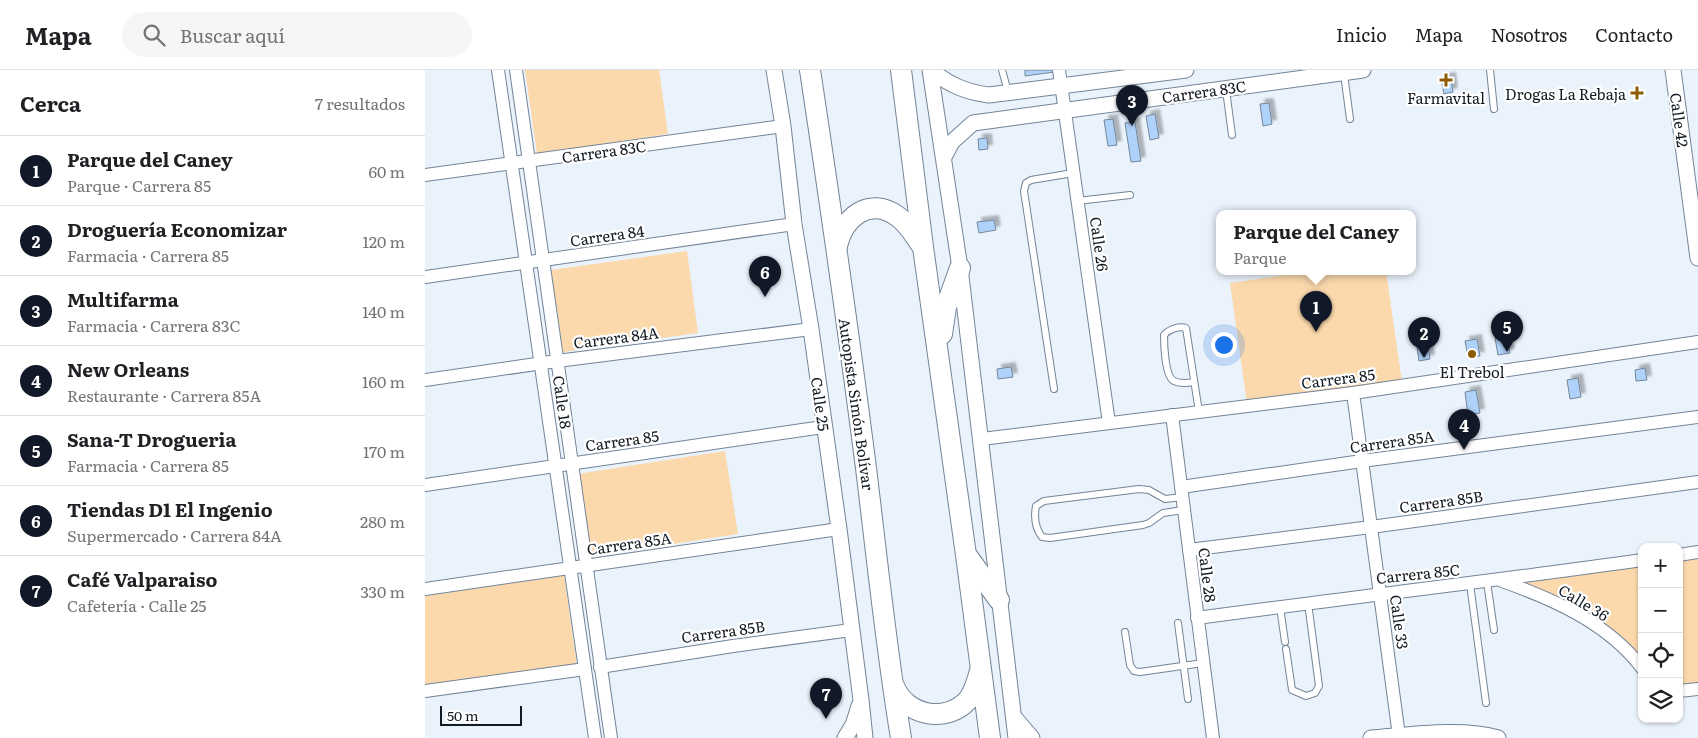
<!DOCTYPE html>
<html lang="es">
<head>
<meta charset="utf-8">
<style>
  body { margin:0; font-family:Literata,serif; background:#f6f6f6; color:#202124 }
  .controls { position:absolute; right:15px; bottom:15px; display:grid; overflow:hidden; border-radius:10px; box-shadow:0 1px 4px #0004 }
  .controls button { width:45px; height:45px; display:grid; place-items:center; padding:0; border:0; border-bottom:1px solid #e0e0e0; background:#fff; color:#202124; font:25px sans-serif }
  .scale { position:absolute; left:15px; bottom:12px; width:82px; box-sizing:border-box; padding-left:5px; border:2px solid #131a22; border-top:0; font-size:14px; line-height:18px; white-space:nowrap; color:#131a22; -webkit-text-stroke:4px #fff; paint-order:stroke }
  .you { position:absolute; left:798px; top:274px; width:18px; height:18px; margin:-12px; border:4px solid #fff; border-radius:50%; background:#1a73e8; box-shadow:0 0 0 8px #1a73e833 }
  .badge { display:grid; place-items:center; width:32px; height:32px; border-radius:50%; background:#111827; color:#fff; font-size:16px; font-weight:700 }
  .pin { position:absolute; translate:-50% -41px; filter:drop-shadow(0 1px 2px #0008) }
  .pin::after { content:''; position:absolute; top:26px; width:18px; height:15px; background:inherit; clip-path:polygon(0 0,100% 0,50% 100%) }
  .popup { position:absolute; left:791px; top:140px; width:200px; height:65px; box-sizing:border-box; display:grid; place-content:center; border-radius:10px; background:#fff; filter:drop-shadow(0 1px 4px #0005); font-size:16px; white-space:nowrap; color:#757577 }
  .popup b { font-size:19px; color:#202124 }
  .popup::after { content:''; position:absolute; left:50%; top:100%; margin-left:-10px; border:10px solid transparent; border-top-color:#fff }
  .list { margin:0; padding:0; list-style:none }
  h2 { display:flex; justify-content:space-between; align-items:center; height:65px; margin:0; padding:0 20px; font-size:21px }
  h2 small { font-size:16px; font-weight:400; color:#757577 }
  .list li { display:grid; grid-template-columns:32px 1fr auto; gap:15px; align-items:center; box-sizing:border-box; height:70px; padding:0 20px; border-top:1px solid #e0e0e0 }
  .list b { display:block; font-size:19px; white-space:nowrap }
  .list p { margin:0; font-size:16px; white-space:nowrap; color:#757577 }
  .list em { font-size:16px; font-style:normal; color:#757577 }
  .icon { flex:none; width:28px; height:28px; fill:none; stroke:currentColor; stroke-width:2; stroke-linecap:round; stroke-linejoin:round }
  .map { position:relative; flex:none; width:1273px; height:668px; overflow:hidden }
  header { display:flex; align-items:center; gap:30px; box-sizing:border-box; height:70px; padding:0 25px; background:#fff; border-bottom:1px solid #e0e0e0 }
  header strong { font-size:24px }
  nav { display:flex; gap:28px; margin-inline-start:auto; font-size:18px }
  .search { width:350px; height:45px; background:#f6f6f6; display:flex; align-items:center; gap:12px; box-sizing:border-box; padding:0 18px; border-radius:28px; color:#757577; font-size:19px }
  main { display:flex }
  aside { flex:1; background:#fff }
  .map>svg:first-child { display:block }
  .green { fill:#fbd9ac }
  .building { fill:#afd2fb; stroke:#748599; filter:url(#shadow) }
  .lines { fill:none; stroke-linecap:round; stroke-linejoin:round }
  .service-casing { stroke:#738498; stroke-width:8 }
  .minor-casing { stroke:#738498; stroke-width:14 }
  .tertiary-casing { stroke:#738498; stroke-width:17 }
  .trunk-casing { stroke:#738498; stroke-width:22 }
  .service { stroke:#fff; stroke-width:6 }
  .minor { stroke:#fff; stroke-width:12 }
  .tertiary { stroke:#fff; stroke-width:15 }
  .trunk { stroke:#fff; stroke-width:20 }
  .poi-dot { fill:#8c5d04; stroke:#fff; stroke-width:2 }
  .labels { text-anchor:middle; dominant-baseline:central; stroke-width:4.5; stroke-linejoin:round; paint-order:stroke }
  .street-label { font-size:15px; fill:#131a22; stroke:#fff }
  .poi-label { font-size:15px; fill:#131a22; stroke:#fff }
</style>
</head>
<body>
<header>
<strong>Mapa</strong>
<div class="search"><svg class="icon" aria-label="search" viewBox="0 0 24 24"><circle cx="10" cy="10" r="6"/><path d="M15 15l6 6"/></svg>Buscar aquí</div>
<nav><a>Inicio</a><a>Mapa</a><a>Nosotros</a><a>Contacto</a></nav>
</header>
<main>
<aside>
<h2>Cerca<small>7 resultados</small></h2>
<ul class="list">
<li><span class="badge">1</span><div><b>Parque del Caney</b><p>Parque · Carrera 85</p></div><em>60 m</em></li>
<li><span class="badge">2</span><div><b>Droguería Economizar</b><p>Farmacia · Carrera 85</p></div><em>120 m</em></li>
<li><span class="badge">3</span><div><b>Multifarma</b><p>Farmacia · Carrera 83C</p></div><em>140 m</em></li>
<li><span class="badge">4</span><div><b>New Orleans</b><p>Restaurante · Carrera 85A</p></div><em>160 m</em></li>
<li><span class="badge">5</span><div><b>Sana-T Drogueria</b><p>Farmacia · Carrera 85</p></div><em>170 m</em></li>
<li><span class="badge">6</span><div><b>Tiendas D1 El Ingenio</b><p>Supermercado · Carrera 84A</p></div><em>280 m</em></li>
<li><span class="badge">7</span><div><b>Café Valparaiso</b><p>Cafetería · Calle 25</p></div><em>330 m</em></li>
</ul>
</aside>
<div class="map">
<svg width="1273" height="668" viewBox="0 0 1273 668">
  <defs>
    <filter id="shadow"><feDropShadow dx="4.5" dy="-4.5" stdDeviation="1" flood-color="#0004"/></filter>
  </defs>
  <rect width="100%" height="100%" fill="#eaf2fb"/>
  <g class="green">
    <polygon points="100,0 234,0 243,64 112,84"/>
    <polygon points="262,181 273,263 138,282 126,200"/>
    <polygon points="889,201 961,201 977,312 822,334 805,213"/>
    <polygon points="300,381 313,464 163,487 152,404"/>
    <polygon points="1273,482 1273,619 1254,621 1254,485"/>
    <polygon points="1217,490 1217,598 1192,571 1075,510"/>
    <polygon points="139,505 152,596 0,616 0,526"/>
  </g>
  <g class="building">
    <polygon points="600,0 628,0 629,2 600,6"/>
    <polygon points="1026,7 1028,22 1019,24 1016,8"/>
    <polygon points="844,33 847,54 838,56 835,34"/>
    <polygon points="730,44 734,68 725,70 721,46"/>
    <polygon points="688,49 692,75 683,76 679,50"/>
    <polygon points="710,52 716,91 706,92 700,53"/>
    <polygon points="562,68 563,79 554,80 553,69"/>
    <polygon points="569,150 571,160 554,163 552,152"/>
    <polygon points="1082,266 1085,283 1073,285 1070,268"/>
    <polygon points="1052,269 1055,286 1043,287 1040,271"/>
    <polygon points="1003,276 1005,289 994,291 992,277"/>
    <polygon points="586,297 588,307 573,309 572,299"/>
    <polygon points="1220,298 1222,310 1211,311 1210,300"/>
    <polygon points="1153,308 1156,327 1145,329 1142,310"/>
    <polygon points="1051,320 1055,343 1043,345 1040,322"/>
  </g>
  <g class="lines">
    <g class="service-casing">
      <g id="service">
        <polyline points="577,0 583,22"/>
        <polyline points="1065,0 1069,39"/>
        <polyline points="919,4 925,49"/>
        <polyline points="801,20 807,65"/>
        <polyline points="652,131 705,125"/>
        <path d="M769,312C763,313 755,314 749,311C740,307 739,275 739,265C744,259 754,256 761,258L774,342"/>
        <polyline points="629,319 599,121 601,113 606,110 648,103"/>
        <path d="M757,427L740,429L724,420L714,419L619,431L611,436C609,447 610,458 617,467L625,468L718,455L724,453L738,443L758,440"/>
        <polyline points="1062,512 1069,560"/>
        <polyline points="1045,514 1061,633"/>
        <polyline points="855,537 860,572"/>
        <polyline points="753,553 763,629"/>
        <polyline points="700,562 705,595 709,601 715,602 778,593"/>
        <polyline points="861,579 867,620 881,626 890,623 894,616 883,533"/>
      </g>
    </g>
    <g class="minor-casing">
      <g id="minor">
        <polyline points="73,0 170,668"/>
        <polyline points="91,0 186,668"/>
        <polyline points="634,0 684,353"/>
        <polyline points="0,105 358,56"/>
        <polyline points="0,207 369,154"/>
        <polyline points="0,310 132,291 386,259"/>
        <polyline points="928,323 974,666"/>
        <polyline points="747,345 788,668"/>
        <polyline points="557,369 928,323 1273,272"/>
        <polyline points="0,415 398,357"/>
        <polyline points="756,417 937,391 1273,347"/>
        <polyline points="764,480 946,457 1273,412"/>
        <polyline points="1254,485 1273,482"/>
        <path d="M1077,511C1128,529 1183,553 1217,598"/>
        <polyline points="0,519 414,459"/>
        <path d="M772,548C920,528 1069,511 1217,490"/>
        <polyline points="175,597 308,576 426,560"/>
        <polyline points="0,621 160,599"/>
        <polyline points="1254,621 1273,619"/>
      </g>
    </g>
    <g class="tertiary-casing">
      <g id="tertiary">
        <polyline points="349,0 358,56 369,154 386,259 414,459 436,630 440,668"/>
        <polyline points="505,0 535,198 591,668"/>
        <path d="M506,0C524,15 541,22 564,25L761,0"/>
        <polyline points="1248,0 1273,188"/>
        <polyline points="519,87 527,72 548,53 938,0"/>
        <polyline points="589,647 607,668"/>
        <polyline points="420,668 428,655 434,636"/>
        <path d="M946,668C984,665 1037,657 1073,668"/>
      </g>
    </g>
    <g class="trunk-casing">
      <g id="trunk">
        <path d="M385,0C405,132 424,265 441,398C452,488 461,578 476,668"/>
        <polyline points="476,0 498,177 541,485 565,668"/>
        <path d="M412,176C418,148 444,126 472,146C483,153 489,165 497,176"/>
        <polyline points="517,264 521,237 535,198"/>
        <polyline points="543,487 574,530"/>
        <path d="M469,616C481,646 521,654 543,630C550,621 552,611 555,601"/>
      </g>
    </g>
    <use href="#service" class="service"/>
    <use href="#minor" class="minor"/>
    <use href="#tertiary" class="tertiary"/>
    <use href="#trunk" class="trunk"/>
  </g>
  <g class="poi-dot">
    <path d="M1018.5 2.5h5v5h5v5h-5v5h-5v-5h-5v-5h5z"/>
    <path d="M1209.5 15.5h5v5h5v5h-5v5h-5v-5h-5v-5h5z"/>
    <circle cx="1047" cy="284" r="5"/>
  </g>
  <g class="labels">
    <g class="street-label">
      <text transform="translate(779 21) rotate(-8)">Carrera 83C</text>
      <text transform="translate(1255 50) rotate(82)">Calle 42</text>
      <text transform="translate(179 81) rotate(-8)">Carrera 83C</text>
      <text transform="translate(182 165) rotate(-8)">Carrera 84</text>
      <text transform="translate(675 174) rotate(82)">Calle 26</text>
      <text transform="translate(191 267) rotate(-7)">Carrera 84A</text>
      <text transform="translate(913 308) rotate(-7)">Carrera 85</text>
      <text transform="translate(138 332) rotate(82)">Calle 18</text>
      <text transform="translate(396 334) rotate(82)">Calle 25</text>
      <text transform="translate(432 334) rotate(82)">Autopista Simón Bolívar</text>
      <text transform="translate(197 370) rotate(-8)">Carrera 85</text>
      <text transform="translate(967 371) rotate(-8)">Carrera 85A</text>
      <text transform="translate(1016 431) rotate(-8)">Carrera 85B</text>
      <text transform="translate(204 473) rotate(-8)">Carrera 85A</text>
      <text transform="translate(993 503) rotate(-6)">Carrera 85C</text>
      <text transform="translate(783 505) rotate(83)">Calle 28</text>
      <text transform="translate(1159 532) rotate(31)">Calle 36</text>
      <text transform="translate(975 552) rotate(82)">Calle 33</text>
      <text transform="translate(298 561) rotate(-8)">Carrera 85B</text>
    </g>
    <g class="poi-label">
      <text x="1201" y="23" text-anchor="end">Drogas La Rebaja</text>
      <text x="1021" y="27">Farmavital</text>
      <text x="1047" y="301">El Trebol</text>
    </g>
  </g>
</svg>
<div class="controls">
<button>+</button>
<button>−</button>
<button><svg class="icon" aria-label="locate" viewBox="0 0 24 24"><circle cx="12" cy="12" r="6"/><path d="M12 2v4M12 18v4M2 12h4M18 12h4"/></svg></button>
<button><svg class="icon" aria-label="layers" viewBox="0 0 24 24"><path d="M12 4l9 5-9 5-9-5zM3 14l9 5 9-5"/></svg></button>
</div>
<div class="scale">50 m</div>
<div class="you"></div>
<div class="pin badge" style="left:891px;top:262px">1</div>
<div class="popup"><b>Parque del Caney</b>Parque</div>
<div class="pin badge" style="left:999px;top:288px">2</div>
<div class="pin badge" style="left:707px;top:56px">3</div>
<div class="pin badge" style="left:1039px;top:380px">4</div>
<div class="pin badge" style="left:1082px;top:282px">5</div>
<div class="pin badge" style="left:340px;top:227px">6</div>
<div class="pin badge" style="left:401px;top:649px">7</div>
</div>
</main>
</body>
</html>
